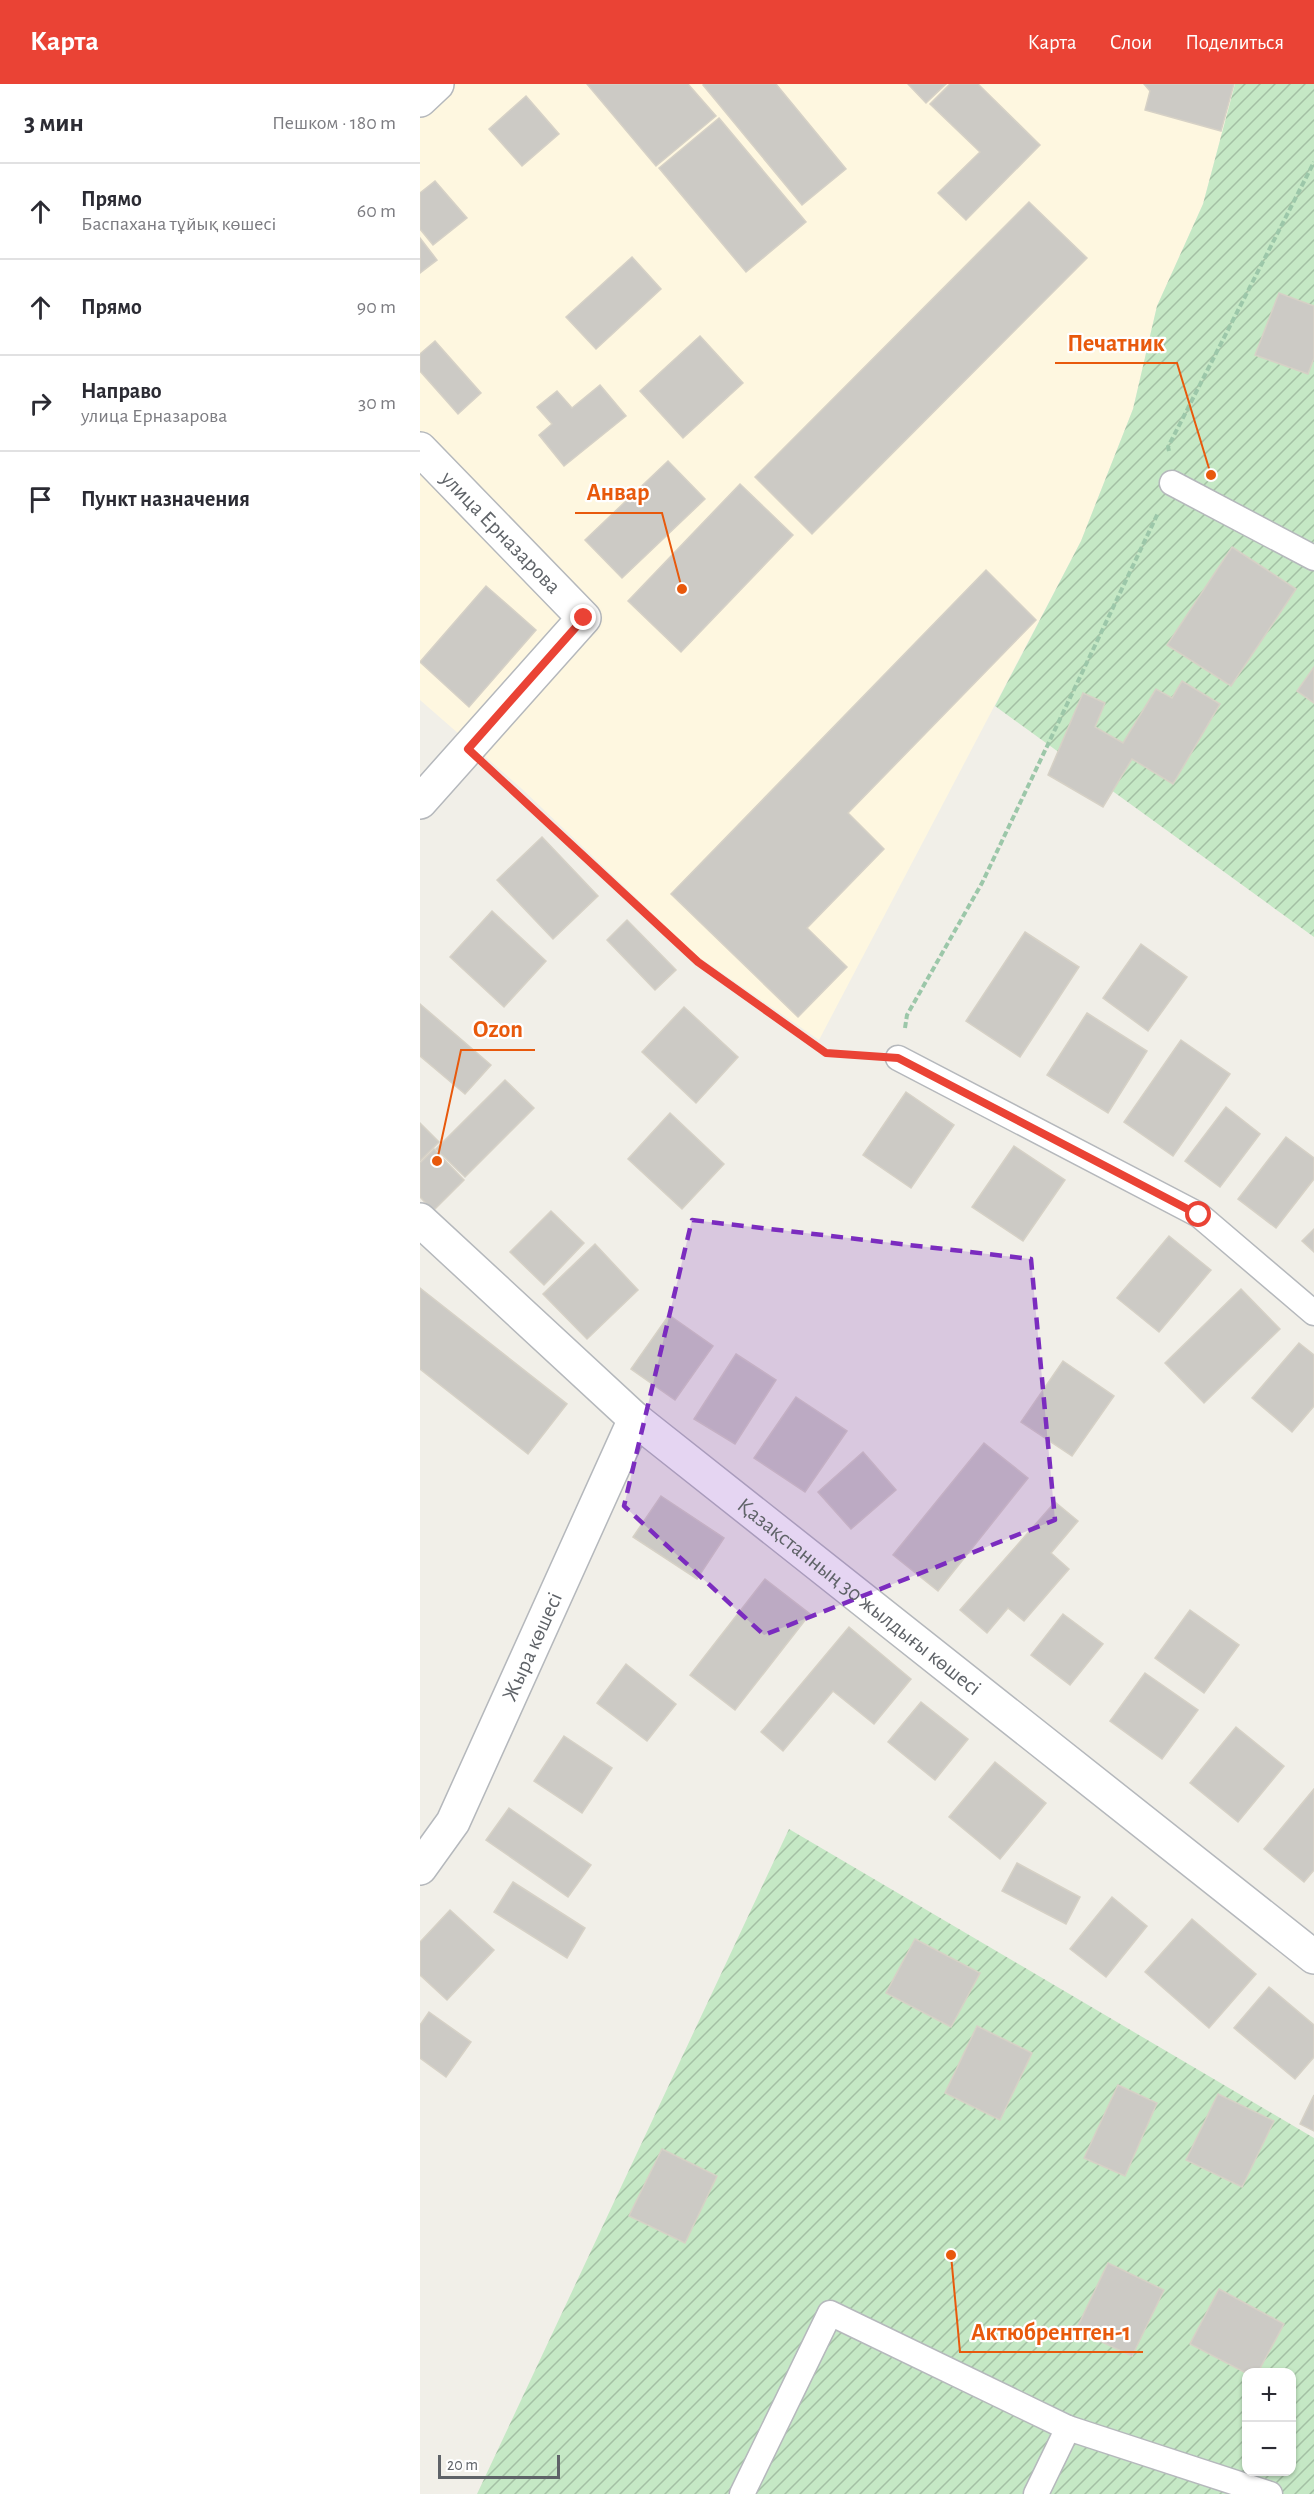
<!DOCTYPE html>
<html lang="ru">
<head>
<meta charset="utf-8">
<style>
  body { margin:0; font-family:"Alegreya Sans",sans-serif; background:#f7f7f7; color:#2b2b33 }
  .controls { position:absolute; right:18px; bottom:18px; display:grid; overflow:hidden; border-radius:12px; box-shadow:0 2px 4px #0004 }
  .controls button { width:54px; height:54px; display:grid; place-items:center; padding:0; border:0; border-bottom:2px solid #e1e1e2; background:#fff; color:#2b2b33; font:30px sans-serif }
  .scale { position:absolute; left:18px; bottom:15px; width:122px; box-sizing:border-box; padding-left:6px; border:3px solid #5f6368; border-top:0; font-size:16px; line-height:21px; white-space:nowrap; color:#5f6368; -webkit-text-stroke:4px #fff; paint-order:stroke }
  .stop { position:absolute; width:18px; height:18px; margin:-14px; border:4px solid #ea4335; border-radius:50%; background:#fff }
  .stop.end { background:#ea4335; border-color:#fff; box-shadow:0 2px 6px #0008 }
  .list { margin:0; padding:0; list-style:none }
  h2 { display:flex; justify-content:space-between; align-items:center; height:78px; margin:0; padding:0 24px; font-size:26px }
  h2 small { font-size:20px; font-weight:400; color:#7c7c81 }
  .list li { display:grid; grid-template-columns:39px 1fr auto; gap:18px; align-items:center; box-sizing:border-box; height:96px; padding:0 24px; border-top:2px solid #e1e1e2 }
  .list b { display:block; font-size:22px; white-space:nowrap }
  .list p { margin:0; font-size:20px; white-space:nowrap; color:#7c7c81 }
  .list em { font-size:20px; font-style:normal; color:#7c7c81 }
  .icon { flex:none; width:33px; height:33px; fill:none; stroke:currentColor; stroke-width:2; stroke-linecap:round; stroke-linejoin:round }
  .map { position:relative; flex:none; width:894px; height:2410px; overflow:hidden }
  header { display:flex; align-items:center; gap:36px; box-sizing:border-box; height:84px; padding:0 30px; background:#ea4335; color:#fff }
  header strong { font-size:28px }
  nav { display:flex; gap:33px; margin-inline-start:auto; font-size:21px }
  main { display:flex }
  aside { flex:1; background:#fff }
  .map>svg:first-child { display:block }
  .commercial { fill:#fef7e0 }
  .garden { fill:url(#garden-furrows); fill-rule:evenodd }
  .building { fill:#cccac5; stroke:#d6d1c6; stroke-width:1.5 }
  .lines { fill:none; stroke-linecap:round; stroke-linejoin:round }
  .service-casing { stroke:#b5b8bc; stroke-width:27 }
  .minor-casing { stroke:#b5b8bc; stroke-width:36 }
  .tertiary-casing { stroke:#b5b8bc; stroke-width:36 }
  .path { stroke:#9cc7a9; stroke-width:4; stroke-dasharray:6 3; stroke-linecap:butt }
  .service { stroke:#fff; stroke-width:24 }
  .minor { stroke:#fff; stroke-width:33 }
  .tertiary { stroke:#fff; stroke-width:33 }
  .route { stroke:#ea4335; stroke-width:8 }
  .marked { fill:#7b2cbf; fill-opacity:0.2; stroke:#7b2cbf; stroke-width:4.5; stroke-dasharray:12 8; stroke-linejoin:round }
  .labels { text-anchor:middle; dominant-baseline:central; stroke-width:4.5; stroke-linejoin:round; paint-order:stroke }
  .street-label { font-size:22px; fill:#5f6368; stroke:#fff }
  .leader { fill:none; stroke:#e8590c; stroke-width:2 }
  .callout-dot { fill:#e8590c; stroke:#fff; stroke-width:2 }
  .callout-label { font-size:24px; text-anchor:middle; font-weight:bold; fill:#e8590c; stroke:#fff; stroke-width:4.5; stroke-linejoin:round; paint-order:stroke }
</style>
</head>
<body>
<header>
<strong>Карта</strong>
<nav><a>Карта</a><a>Слои</a><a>Поделиться</a></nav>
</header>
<main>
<aside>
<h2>3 мин<small>Пешком · 180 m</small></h2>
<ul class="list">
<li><svg class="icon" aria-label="ahead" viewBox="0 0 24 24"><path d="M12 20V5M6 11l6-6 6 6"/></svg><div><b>Прямо</b><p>Баспахана тұйық көшесі</p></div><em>60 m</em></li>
<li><svg class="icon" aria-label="ahead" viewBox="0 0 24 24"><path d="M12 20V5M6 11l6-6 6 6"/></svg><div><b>Прямо</b></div><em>90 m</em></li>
<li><svg class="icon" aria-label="right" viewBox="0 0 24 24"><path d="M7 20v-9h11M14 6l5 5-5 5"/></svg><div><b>Направо</b><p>улица Ерназарова</p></div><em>30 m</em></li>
<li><svg class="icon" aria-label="arrive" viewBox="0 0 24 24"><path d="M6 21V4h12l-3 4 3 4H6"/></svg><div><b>Пункт назначения</b></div></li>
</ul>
</aside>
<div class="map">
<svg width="894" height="2410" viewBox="0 0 894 2410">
  <defs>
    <pattern id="garden-furrows" width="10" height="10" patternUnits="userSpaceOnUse" patternTransform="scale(1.5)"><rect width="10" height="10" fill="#c5e8c5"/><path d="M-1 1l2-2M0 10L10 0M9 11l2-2" fill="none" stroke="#a3c0a4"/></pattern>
  </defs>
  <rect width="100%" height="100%" fill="#f1efe8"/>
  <polygon class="commercial" points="17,0 815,0 783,120 737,222 713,325 661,457 399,956 276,871 102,705 0,616 0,16"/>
  <g class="garden">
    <polygon points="815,0 894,0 894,853 575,622 661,457 713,325 737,222 783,120"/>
    <path d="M369,1745L894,2054V2410H57ZM826,2288H872V2388H826Z"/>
  </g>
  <g class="building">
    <polygon points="167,0 268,0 296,32 236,82"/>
    <polygon points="284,0 356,0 426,85 382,121 283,1"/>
    <polygon points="488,0 526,0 506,19"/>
    <polygon points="530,0 558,0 620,61 546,136 518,109 560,68 510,20"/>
    <polygon points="724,0 814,0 801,47 725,26 730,7"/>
    <polygon points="106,12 139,50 102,82 69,45"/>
    <polygon points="299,34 386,138 326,188 239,84"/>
    <polygon points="15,97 47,134 13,161 0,145 0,109"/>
    <polygon points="609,118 667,174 392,450 335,393"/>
    <polygon points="0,154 17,176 0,189"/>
    <polygon points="212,173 241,205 176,265 146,233"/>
    <polygon points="859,209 894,222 894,274 888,290 835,271"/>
    <polygon points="280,252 323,299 263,354 220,307"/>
    <polygon points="15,257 61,309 38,330 0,287 0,270"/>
    <polygon points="180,301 206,332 144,382 119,351 132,340 117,323 137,307 152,324"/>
    <polygon points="248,377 285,415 202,494 165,456"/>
    <polygon points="320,400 373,451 261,568 208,517"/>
    <polygon points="812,463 876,505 811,602 747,561"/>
    <polygon points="566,486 616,536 428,729 464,765 387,844 427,883 378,933 251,810"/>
    <polygon points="66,502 116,546 49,623 0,578"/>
    <polygon points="894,583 894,619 877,607"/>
    <polygon points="762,597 800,620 753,700 712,675 683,723 628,691 663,609 685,619 675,643 703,659 736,605 752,614"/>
    <polygon points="122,753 178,812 133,855 77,796"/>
    <polygon points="72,827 126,877 84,923 30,873"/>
    <polygon points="207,836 256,886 235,906 187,856"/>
    <polygon points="605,848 659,883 600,973 546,937"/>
    <polygon points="721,860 767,893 728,947 683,914"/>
    <polygon points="0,920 71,981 45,1010 0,972"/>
    <polygon points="264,923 318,973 276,1019 222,968"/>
    <polygon points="667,929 727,967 688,1029 627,991"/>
    <polygon points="761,956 810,990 753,1072 704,1038"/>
    <polygon points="85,996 114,1024 45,1093 16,1065"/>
    <polygon points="486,1008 534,1041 491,1104 443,1071"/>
    <polygon points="806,1023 840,1050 800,1103 765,1077"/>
    <polygon points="250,1029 304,1080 262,1125 208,1075"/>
    <polygon points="0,1039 19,1058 0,1077"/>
    <polygon points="866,1053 894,1074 894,1095 856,1144 818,1115"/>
    <polygon points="594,1062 645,1096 603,1157 552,1123"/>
    <polygon points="14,1065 44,1096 13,1127 0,1113 0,1079"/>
    <polygon points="131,1127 164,1159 124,1201 90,1168"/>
    <polygon points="894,1145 894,1168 882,1157"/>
    <polygon points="749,1152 791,1186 739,1248 697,1214"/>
    <polygon points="175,1160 218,1206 167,1255 123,1210"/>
    <polygon points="0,1204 147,1320 108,1370 0,1285"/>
    <polygon points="821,1205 860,1245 784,1319 745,1279"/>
    <polygon points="249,1231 293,1262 255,1316 211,1285"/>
    <polygon points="879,1259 894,1271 894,1322 872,1348 832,1314"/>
    <polygon points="316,1270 356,1296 315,1360 274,1335"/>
    <polygon points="643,1277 694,1312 652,1372 601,1338"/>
    <polygon points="376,1313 427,1347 385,1408 334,1374"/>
    <polygon points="564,1359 608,1394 518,1507 473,1471"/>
    <polygon points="443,1368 476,1406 431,1445 398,1408"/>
    <polygon points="241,1412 304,1454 277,1495 213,1453"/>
    <polygon points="635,1418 658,1437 631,1469 649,1485 604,1537 588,1524 567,1549 540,1526"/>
    <polygon points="345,1495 390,1530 315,1626 270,1591"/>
    <polygon points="770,1526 819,1561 784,1609 735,1574"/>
    <polygon points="643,1530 683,1560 650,1601 611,1571"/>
    <polygon points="429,1543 491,1595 454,1640 413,1607 363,1667 341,1648"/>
    <polygon points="206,1580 256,1620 227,1657 177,1619"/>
    <polygon points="725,1589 778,1626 742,1675 690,1637"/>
    <polygon points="501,1618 548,1655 515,1696 468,1658"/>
    <polygon points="816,1643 864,1682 818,1738 770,1699"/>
    <polygon points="144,1652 192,1684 162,1729 114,1697"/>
    <polygon points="575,1678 626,1719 580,1775 529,1733"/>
    <polygon points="894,1705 894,1786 884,1798 844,1765"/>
    <polygon points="89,1724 171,1781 148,1813 66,1756"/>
    <polygon points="597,1779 660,1813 646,1840 582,1807"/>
    <polygon points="93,1798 165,1844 147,1874 74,1828"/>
    <polygon points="692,1813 727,1842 686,1893 650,1865"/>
    <polygon points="30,1826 74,1866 27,1916 0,1891 0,1858"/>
    <polygon points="772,1835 836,1890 789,1944 725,1888"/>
    <polygon points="495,1855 560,1889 531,1943 466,1909"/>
    <polygon points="849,1903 894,1941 894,1973 875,1995 814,1944"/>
    <polygon points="9,1928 51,1958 26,1993 0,1974 0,1941"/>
    <polygon points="557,1942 612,1969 580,2036 525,2009"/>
    <polygon points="698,2001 737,2019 705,2092 664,2074"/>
    <polygon points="798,2010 854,2037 822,2103 766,2076"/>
    <polygon points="894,2011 894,2047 880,2040"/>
    <polygon points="242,2065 297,2092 265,2159 209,2132"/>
    <polygon points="688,2179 744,2206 712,2272 656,2246"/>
    <polygon points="799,2205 864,2240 838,2288 826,2289 770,2260"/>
  </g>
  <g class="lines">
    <g class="service-casing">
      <g id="service">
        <polyline points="752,399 894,474"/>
        <polyline points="478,974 779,1131 894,1229"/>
        <polyline points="322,2410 410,2229 648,2344 850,2410"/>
        <polyline points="616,2410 648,2344"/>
      </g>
    </g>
    <g class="minor-casing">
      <g id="minor">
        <path id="s1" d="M0,365L164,534L0,718"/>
        <path id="s2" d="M0,1136L215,1335L894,1873"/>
        <path id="s3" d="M0,1784L33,1738L215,1335"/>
      </g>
    </g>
    <g class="tertiary-casing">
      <polyline id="tertiary" points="0,16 17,0"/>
    </g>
    <g class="path">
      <polyline points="749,367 748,363 894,78"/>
      <polyline points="75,690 278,878 406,969 447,972"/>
      <polyline points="485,944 487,931 562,799 738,429"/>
    </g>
    <use href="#service" class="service"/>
    <use href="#minor" class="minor"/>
    <use href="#tertiary" class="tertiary"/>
  </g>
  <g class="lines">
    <polyline class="route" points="164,534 48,665 278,878 406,969 478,974 779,1131"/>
  </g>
  <path class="marked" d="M272,1136L611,1175L635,1436L344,1551L204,1422Z"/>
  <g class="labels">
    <g class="street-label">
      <text stroke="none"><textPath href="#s1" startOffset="116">улица Ерназарова</textPath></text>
      <text stroke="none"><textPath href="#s2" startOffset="579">Қазақстанның 30 жылдығы көшесі</textPath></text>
      <text stroke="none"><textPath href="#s3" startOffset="249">Жыра көшесі</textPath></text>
    </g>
  </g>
  <path class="leader" d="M791 391L757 279H635M262 505L242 429H155M17 1077L41 966H115M531 2171L540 2268H723"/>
  <g class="callout-dot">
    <circle cx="791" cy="391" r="6"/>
    <circle cx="262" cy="505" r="6"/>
    <circle cx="17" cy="1077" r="6"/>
    <circle cx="531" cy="2171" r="6"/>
  </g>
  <g class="callout-label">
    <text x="696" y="267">Печатник</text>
    <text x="198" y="416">Анвар</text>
    <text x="78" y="953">Ozon</text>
    <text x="631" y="2256">Актюбрентген-1</text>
  </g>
</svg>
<div class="controls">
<button>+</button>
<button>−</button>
</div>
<div class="scale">20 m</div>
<div class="stop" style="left:779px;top:1131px"></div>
<div class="stop end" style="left:164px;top:534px"></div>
</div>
</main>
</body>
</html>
